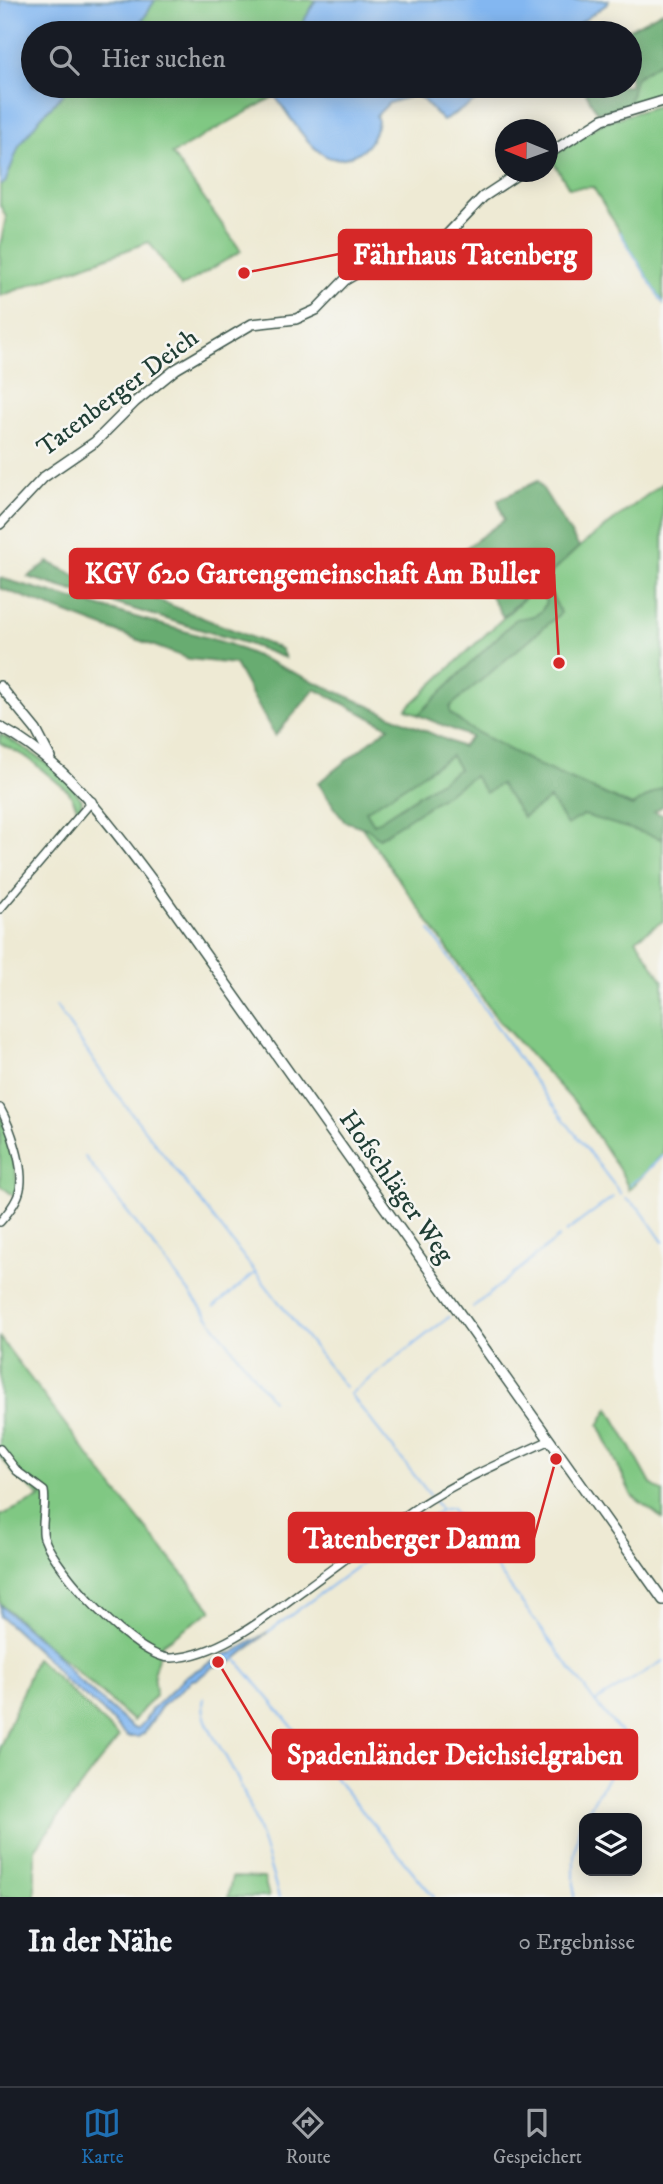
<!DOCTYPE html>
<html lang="de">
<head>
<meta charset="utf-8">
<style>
  body { margin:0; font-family:"IM FELL DW Pica",serif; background:#242831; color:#f1f3f6 }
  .controls { position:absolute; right:21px; bottom:21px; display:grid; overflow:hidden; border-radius:14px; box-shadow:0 4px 18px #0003 }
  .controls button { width:63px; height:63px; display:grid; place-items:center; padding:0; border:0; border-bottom:2px solid #363941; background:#171b24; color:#f1f3f6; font:35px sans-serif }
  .compass { position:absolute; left:495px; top:119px; width:63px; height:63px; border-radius:50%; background:#171b24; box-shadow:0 4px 18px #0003; rotate:271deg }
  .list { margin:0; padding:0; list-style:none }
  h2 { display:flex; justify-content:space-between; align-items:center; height:91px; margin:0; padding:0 28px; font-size:30px }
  h2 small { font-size:23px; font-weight:400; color:#9ea1a6 }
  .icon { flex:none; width:38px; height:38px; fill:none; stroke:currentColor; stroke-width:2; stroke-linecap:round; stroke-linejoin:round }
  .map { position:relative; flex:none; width:663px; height:1897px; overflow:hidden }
  .search { position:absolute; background:#171b24; box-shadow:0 4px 18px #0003; left:21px; right:21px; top:21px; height:77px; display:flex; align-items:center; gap:18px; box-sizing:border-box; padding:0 24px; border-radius:38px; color:#9ea1a6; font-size:26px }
  .sheet { height:189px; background:#171b24 }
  nav { display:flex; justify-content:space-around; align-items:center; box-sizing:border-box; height:98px; border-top:2px solid #363941; background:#171b24; font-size:19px; color:#9ea1a6 }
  nav a { display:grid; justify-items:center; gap:4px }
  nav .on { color:#1f6fb2 }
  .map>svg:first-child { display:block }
  .green { fill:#80c883; stroke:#50825c; stroke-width:2 }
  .forest { fill:#68ac71; stroke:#447452; stroke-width:2; fill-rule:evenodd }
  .water { fill:#83b7f1; stroke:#517a92; stroke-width:2 }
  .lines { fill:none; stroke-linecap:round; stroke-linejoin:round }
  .stream { stroke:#83b7f1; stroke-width:2 }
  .minor-casing { stroke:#3e574c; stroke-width:10 }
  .tertiary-casing { stroke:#3e574c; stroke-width:12 }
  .minor { stroke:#fff; stroke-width:7 }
  .tertiary { stroke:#fff; stroke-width:9 }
  .labels { text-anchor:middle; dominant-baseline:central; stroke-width:5; stroke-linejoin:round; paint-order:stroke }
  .street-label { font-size:26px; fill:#1f3d34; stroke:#f6f6f2 }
  .leader { fill:none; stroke:#d62828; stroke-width:2.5 }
  .callout-dot { fill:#d62828; stroke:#f6f6f2; stroke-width:2.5 }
  .callout { fill:#d62828; stroke:#d62828; stroke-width:2.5 }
  .callout-label { font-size:28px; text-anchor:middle; font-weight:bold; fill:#fff }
</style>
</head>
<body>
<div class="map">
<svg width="663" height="1897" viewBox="0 0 663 1897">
  <rect width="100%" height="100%" fill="#f6f6f2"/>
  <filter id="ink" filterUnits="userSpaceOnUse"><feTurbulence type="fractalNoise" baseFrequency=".0143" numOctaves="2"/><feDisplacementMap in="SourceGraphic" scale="14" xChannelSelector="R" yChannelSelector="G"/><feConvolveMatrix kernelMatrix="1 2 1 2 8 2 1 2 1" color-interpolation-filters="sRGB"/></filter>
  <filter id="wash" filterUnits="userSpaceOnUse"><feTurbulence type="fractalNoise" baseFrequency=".00686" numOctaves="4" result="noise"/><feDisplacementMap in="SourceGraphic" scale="28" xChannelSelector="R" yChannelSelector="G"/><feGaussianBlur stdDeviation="1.57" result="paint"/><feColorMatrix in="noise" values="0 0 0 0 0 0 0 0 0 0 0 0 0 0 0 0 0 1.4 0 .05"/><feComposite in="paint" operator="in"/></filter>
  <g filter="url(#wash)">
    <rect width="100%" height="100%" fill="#eeead4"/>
    <g class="green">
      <polygon points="155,0 316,0 302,24 301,33 124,33 144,18"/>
      <polygon points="663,60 663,99 628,108 635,78"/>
      <polygon points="71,86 275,86 275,96 172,154 241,251 181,287 149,242 0,296 0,246 6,217 0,205 0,184 5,183 19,146 41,117"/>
      <polygon points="663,104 663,303 593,187 569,188 550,156 604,122"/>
      <polygon points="663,483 663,787 632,806 406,709 579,547"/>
      <path d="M0,734C30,750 63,771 82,800L79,811L69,792L28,758L0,743Z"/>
      <polygon points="459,746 663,840 663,921 636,939 663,981 663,1154 629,1190 622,1174 576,1104 498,1020 354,816"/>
      <path d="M0,1115C13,1138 16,1166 17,1191L14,1196L0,1185Z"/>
      <polygon points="0,1338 111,1485 212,1610 162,1644 154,1671 156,1694 133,1721 0,1603 0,1516 41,1497 16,1476 0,1456"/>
      <polygon points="609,1408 651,1484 663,1492 663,1519 632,1496 599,1425"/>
      <polygon points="36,1658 119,1737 85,1780 35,1849 35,1897 0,1897 0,1747"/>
      <polygon points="232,1877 264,1878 269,1897 228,1897"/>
    </g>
    <g class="forest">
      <polygon points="663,11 663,60 635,78 628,108 597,112 582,86 630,86 630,33 622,33"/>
      <polygon points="538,481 579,547 503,617 464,549 504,520 498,500"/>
      <polygon points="48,562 95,585 105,579 281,649 285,658 245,643 28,577"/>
      <path d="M0,578L229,644L462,747L471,737L418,715L516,619C531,617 542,617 546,601L542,595L550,592L561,613L453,704L450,707V713L467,727L538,765L632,806L663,787V806L654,812L663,815V839L584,815L567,825L550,799L523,817L500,784L486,793L474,776L379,838L368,829L344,821L318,783L389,727L315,689L275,736L235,664L189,659L0,588ZM451,756L459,769L374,824L366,811Z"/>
    </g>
    <g class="water">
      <polygon points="0,0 155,0 144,18 124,33 33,33 33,86 71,86 41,117 19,146 5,183 0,184"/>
      <polygon points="316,0 609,0 607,4 566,33 301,33 302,24"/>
      <path d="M275,86H500L443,121L421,98L415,95L389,103L376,116L378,121C375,135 369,149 355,154C345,159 334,161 324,155C306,144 288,114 275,96Z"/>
      <polygon points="0,1605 53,1651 76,1678 133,1728 138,1728 145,1721 151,1710 186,1676 226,1654 233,1653 269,1631 233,1661 213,1667 197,1679 192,1680 161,1707 144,1733 138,1737 127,1737 102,1710 64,1680 50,1662 0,1616"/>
    </g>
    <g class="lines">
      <g class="stream">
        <polyline points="620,232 663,303"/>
        <polyline points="430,930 533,1079 621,1194"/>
        <polyline points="56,1006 115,1092 345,1387"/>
        <polyline points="85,1157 272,1400"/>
        <polyline points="629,1185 643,1175 663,1155"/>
        <polyline points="625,1198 640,1209 663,1242"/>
        <polyline points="566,1232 613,1197"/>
        <polyline points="214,1307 255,1273"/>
        <polyline points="473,1307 559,1237"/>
        <polyline points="430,1495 350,1394 449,1317"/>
        <polyline points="434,1500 441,1510 451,1508 464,1524 595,1702 629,1742 580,1824 574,1856 574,1897"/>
        <polyline points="268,1632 362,1563 441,1510"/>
        <polyline points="235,1658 434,1897"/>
        <path d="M204,1698C199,1720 218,1742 228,1761C253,1804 265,1850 279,1897"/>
        <polyline points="595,1702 663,1661"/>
      </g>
    </g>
  </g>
  <g filter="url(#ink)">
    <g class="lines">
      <g class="minor-casing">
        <g id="minor">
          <polyline points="0,909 92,801"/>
          <path d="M0,1108C10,1126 25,1168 20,1189C18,1200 7,1214 0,1222"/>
          <path d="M0,1449L17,1471L44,1491C47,1505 40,1527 44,1538C56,1571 136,1659 172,1658C219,1656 269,1615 306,1588C343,1561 380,1533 418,1507C459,1480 505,1461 550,1440"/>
        </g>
      </g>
      <g class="tertiary-casing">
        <g id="tertiary">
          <polyline points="548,154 603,119 663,101"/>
          <polyline points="0,524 44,477 95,442 135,402 176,369 252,324 296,319 316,310 345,280 376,262 407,256 442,240 483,197 521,172"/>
          <polyline points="0,686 36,730 50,757"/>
          <path d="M0,727C71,765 113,829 161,892L663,1600"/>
        </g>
      </g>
      <use href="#minor" class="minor"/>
      <use href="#tertiary" class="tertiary"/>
    </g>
  </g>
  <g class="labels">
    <g class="street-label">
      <text transform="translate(118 393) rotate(-37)">Tatenberger Deich</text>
      <text transform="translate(396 1187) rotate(55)">Hofschläger Weg</text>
    </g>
  </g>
  <path class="leader" d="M244 273L339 254M559 663L554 574M556 1459L534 1538M218 1662L273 1754"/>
  <g class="callout-dot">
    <circle cx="244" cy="273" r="7"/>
    <circle cx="559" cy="663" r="7"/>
    <circle cx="556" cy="1459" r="7"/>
    <circle cx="218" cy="1662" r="7"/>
  </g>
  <g class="callout">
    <rect x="339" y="230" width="252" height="49" rx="7"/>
    <rect x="70" y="549" width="484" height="49" rx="7"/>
    <rect x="289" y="1513" width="245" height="49" rx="7"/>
    <rect x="273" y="1730" width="364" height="49" rx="7"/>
  </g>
  <g class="callout-label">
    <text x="465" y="264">Fährhaus Tatenberg</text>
    <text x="312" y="583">KGV 620 Gartengemeinschaft Am Buller</text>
    <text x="412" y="1548">Tatenberger Damm</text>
    <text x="455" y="1764">Spadenländer Deichsielgraben</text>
  </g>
</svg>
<div class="controls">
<button><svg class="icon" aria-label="layers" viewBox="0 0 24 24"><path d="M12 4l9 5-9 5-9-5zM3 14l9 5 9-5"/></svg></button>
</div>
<svg class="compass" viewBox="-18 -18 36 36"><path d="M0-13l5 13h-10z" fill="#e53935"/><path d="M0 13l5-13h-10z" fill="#9ea1a6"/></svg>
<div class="search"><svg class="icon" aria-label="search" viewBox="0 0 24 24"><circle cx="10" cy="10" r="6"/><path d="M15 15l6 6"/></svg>Hier suchen</div>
</div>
<section class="sheet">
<h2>In der Nähe<small>0 Ergebnisse</small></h2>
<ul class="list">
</ul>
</section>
<nav>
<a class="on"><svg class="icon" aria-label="map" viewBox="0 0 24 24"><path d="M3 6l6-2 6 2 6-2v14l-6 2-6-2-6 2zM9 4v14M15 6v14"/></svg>Karte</a>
<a><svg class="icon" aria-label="directions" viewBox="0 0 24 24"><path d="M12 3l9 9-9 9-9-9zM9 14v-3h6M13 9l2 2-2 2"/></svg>Route</a>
<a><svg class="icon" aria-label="saved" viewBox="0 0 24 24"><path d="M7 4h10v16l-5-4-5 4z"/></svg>Gespeichert</a>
</nav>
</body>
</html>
